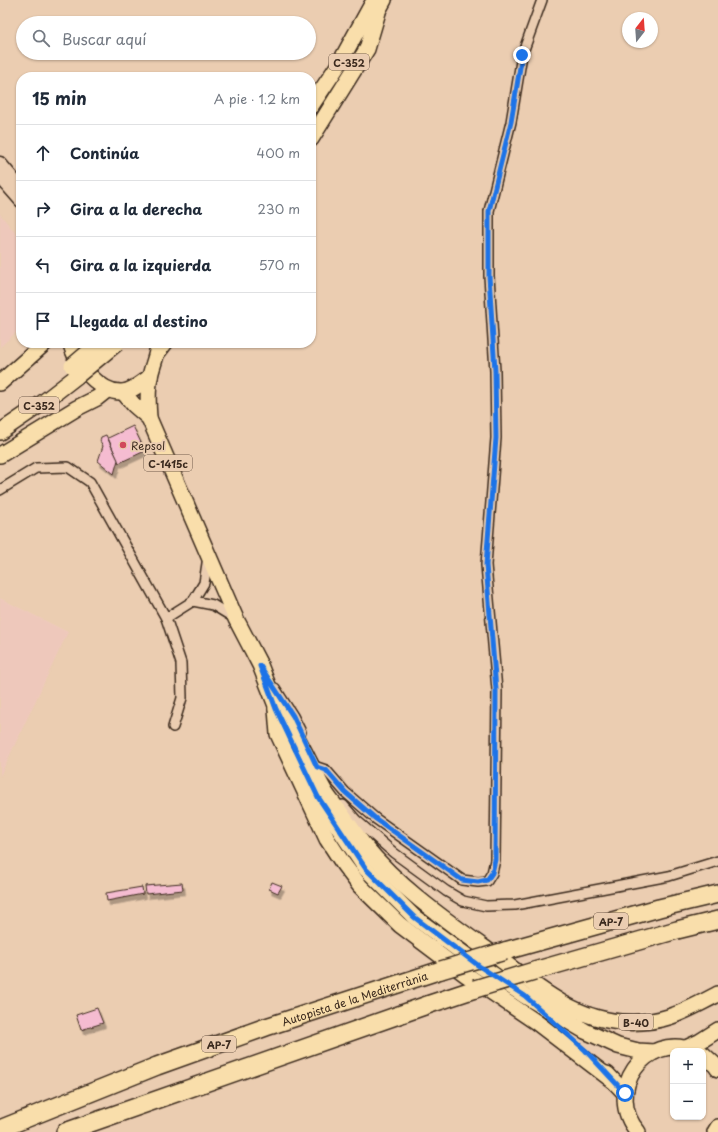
<!DOCTYPE html>
<html lang="es">
<head>
<meta charset="utf-8">
<style>
  body { margin:0; font-family:"Playpen Sans",sans-serif; background:#f2f2f3; color:#1f2937 }
  .controls { position:absolute; right:12px; bottom:12px; display:grid; overflow:hidden; border-radius:8px; box-shadow:0 1px 3px #0004 }
  .controls button { width:36px; height:36px; display:grid; place-items:center; padding:0; border:0; border-bottom:1px solid #e0e1e3; background:#fff; color:#1f2937; font:20px sans-serif }
  .compass { position:absolute; left:622px; top:12px; width:36px; height:36px; border-radius:50%; background:#fff; box-shadow:0 1px 3px #0004; rotate:17deg }
  .stop { position:absolute; width:12px; height:12px; margin:-9px; border:3px solid #1a73e8; border-radius:50%; background:#fff }
  .stop.end { background:#1a73e8; border-color:#fff; box-shadow:0 1px 4px #0008 }
  .list { margin:0; padding:0; list-style:none }
  h2 { display:flex; justify-content:space-between; align-items:center; height:52px; margin:0; padding:0 16px; font-size:17px }
  h2 small { font-size:13px; font-weight:400; color:#747a83 }
  .list li { display:grid; grid-template-columns:26px 1fr auto; gap:12px; align-items:center; box-sizing:border-box; height:56px; padding:0 16px; border-top:1px solid #e0e1e3 }
  .list b { display:block; font-size:15px; white-space:nowrap }
  .list em { font-size:13px; font-style:normal; color:#747a83 }
  .icon { flex:none; width:22px; height:22px; fill:none; stroke:currentColor; stroke-width:2; stroke-linecap:round; stroke-linejoin:round }
  .map { position:relative; flex:none; width:718px; height:1132px; overflow:hidden }
  .search { position:absolute; background:#fff; box-shadow:0 1px 3px #0004; left:16px; top:16px; width:300px; height:44px; display:flex; align-items:center; gap:10px; box-sizing:border-box; padding:0 14px; border-radius:22px; color:#747a83; font-size:15px }
  .panel { position:absolute; background:#fff; box-shadow:0 1px 3px #0004; left:16px; top:72px; width:300px; height:276px; border-radius:16px }
  .map>svg:first-child { display:block }
  .built { fill:#eec8bb }
  .building { fill:#f5bcd1; stroke:#3b2a1e; filter:url(#shadow) }
  .lines { fill:none; stroke-linecap:round; stroke-linejoin:round }
  .minor-casing { stroke:#3b2a1e; stroke-width:12 }
  .tertiary-casing { stroke:#3b2a1e; stroke-width:15 }
  .primary-casing { stroke:#3b2a1e; stroke-width:18 }
  .trunk-casing { stroke:#3b2a1e; stroke-width:18 }
  .motorway-casing { stroke:#3b2a1e; stroke-width:20 }
  .minor { stroke:#ebcdb1; stroke-width:9 }
  .tertiary { stroke:#ebcdb1; stroke-width:12 }
  .primary { stroke:#f9deab; stroke-width:15 }
  .trunk { stroke:#f9deab; stroke-width:15 }
  .motorway { stroke:#f9deab; stroke-width:17 }
  .trunk-bridge-casing { stroke:#3b2a1e; stroke-width:18; stroke-linecap:butt }
  .motorway-bridge-casing { stroke:#3b2a1e; stroke-width:20; stroke-linecap:butt }
  .trunk-bridge { stroke:#f9deab; stroke-width:15 }
  .motorway-bridge { stroke:#f9deab; stroke-width:17 }
  .route { stroke:#1a73e8; stroke-width:5 }
  .poi-dot { fill:#d1495b; stroke:#ebcdb1; stroke-width:1.5 }
  .labels { text-anchor:middle; dominant-baseline:central; stroke-width:4; stroke-linejoin:round; paint-order:stroke }
  .shield { fill:#ebcdb1; stroke:#705b4a; stroke-width:1 }
  .shield-label { font-size:10px; font-weight:bold; fill:#3b2a1e }
  .poi-label { font-size:11px; fill:#3b2a1e; stroke:#ebcdb1; text-anchor:start }
  .street-label { font-size:11px; fill:#3b2a1e; stroke:#ebcdb1 }
</style>
</head>
<body>
<div class="map">
<svg width="718" height="1132" viewBox="0 0 718 1132">
  <defs>
    <filter id="shadow"><feDropShadow dx="2.5" dy="4.5" stdDeviation="0" flood-color="#0004"/></filter>
  </defs>
  <rect width="100%" height="100%" fill="#ebcdb1"/>
  <filter id="ink" filterUnits="userSpaceOnUse"><feTurbulence type="fractalNoise" baseFrequency=".025" numOctaves="2"/><feDisplacementMap in="SourceGraphic" scale="8" xChannelSelector="R" yChannelSelector="G"/><feConvolveMatrix kernelMatrix="1 2 1 2 8 2 1 2 1" color-interpolation-filters="sRGB"/></filter>
  <g filter="url(#ink)">
    <g class="built">
      <polygon points="0,214 21,240 21,328 0,347"/>
      <polygon points="0,598 68,632 0,776"/>
    </g>
    <g class="building">
      <polygon points="133,426 145,451 119,463 108,438"/>
      <polygon points="106,435 118,460 114,474 98,461 103,446 100,441 101,437"/>
      <polygon points="272,882 282,886 278,893 269,889"/>
      <polygon points="182,883 183,890 146,894 145,886"/>
      <polygon points="142,887 143,894 107,901 106,893"/>
      <polygon points="97,1008 103,1023 81,1030 76,1015"/>
    </g>
    <g class="lines">
      <g class="minor-casing">
        <g id="minor">
          <polyline points="0,490 36,468 68,467 90,482 166,618 181,663 182,698 173,727"/>
          <polyline points="193,601 213,605 236,619"/>
          <polyline points="166,618 193,601 204,583 208,557"/>
          <polyline points="275,688 293,716 301,732"/>
          <polyline points="317,767 326,770 345,792 376,819 462,880 478,882 487,881 492,873 495,860 497,690 486,565 496,438 495,371 489,276 489,211 511,122 522,55 542,0"/>
          <polyline points="343,805 356,820 394,853 446,891 463,901 486,906 515,905 669,876 718,861"/>
        </g>
      </g>
      <g class="tertiary-casing">
        <g id="tertiary">
          <polyline points="0,163 21,188"/>
          <polyline points="0,177 21,201"/>
        </g>
      </g>
      <g class="primary-casing">
        <g id="primary">
          <path d="M71,343C74,363 101,394 123,392C133,391 142,382 150,377"/>
          <path d="M158,343C158,355 152,365 150,377C147,391 148,405 149,418L236,619L260,665L282,721"/>
          <polyline points="123,392 134,405 149,418"/>
          <polyline points="276,709 278,734 327,839 344,865 360,886 400,925 465,974 536,1022 612,1080"/>
          <polyline points="299,757 318,797 366,869 414,917 479,965 525,996 585,1031 618,1046 638,1051 654,1052"/>
          <polyline points="686,1048 699,1042 718,1030"/>
          <polyline points="703,1054 716,1066 718,1069"/>
          <polyline points="607,1074 625,1093"/>
          <path d="M638,1132C603,1092 645,1031 694,1051"/>
          <polyline points="715,1132 718,1127"/>
        </g>
      </g>
      <g class="trunk-casing">
        <g id="trunk">
          <polyline points="373,20 384,0"/>
          <polyline points="311,106 339,64 372,4"/>
          <polyline points="311,139 367,49 378,12"/>
          <polyline points="158,352 165,343"/>
          <polyline points="0,383 45,343"/>
          <polyline points="0,432 41,404 77,376"/>
          <polyline points="0,455 77,408 97,398 107,390"/>
          <path d="M276,709C298,732 309,764 325,792C330,800 337,808 343,816C350,826 357,836 364,845C400,889 447,921 493,954C531,982 572,1019 622,1022C662,1025 684,1012 718,994"/>
        </g>
      </g>
      <g class="motorway-casing">
        <g id="motorway">
          <polyline points="505,951 659,908 718,894"/>
          <polyline points="534,971 677,930 718,920"/>
          <path id="s1" d="M0,1129L157,1066L266,1027L441,970"/>
          <polyline points="65,1132 430,1004 475,989"/>
        </g>
      </g>
      <use href="#minor" class="minor"/>
      <use href="#tertiary" class="tertiary"/>
      <use href="#primary" class="primary"/>
      <use href="#trunk" class="trunk"/>
      <use href="#motorway" class="motorway"/>
      <g class="trunk-bridge-casing">
        <g id="trunk-bridge">
          <polyline points="72,366 99,343"/>
          <polyline points="77,376 117,343"/>
        </g>
      </g>
      <g class="motorway-bridge-casing">
        <g id="motorway-bridge">
          <polyline points="441,970 505,951"/>
          <polyline points="475,989 534,971"/>
        </g>
      </g>
      <use href="#trunk-bridge" class="trunk-bridge"/>
      <use href="#motorway-bridge" class="motorway-bridge"/>
    </g>
  </g>
  <g class="lines" filter="url(#ink)">
    <polyline class="route" points="522,55 511,122 489,211 489,276 495,371 496,438 486,565 496,690 495,860 492,873 487,880 478,882 462,880 376,819 345,792 326,770 317,767 293,716 260,666 276,709 318,797 366,869 414,917 479,966 525,996 585,1050 625,1093"/>
  </g>
  <circle class="poi-dot" cx="123" cy="445" r="4"/>
  <g class="labels">
    <g class="shield">
      <rect x="329" y="54" width="40" height="16" rx="3"/>
      <rect x="19" y="397" width="40" height="16" rx="3"/>
      <rect x="144" y="455" width="48" height="16" rx="3"/>
      <rect x="594" y="913" width="34" height="16" rx="3"/>
      <rect x="619" y="1014" width="34" height="16" rx="3"/>
      <rect x="202" y="1036" width="34" height="16" rx="3"/>
    </g>
    <g class="shield-label">
      <text x="349" y="62">C-352</text>
      <text x="39" y="405">C-352</text>
      <text x="168" y="463">C-1415c</text>
      <text x="611" y="921">AP-7</text>
      <text x="636" y="1022">B-40</text>
      <text x="219" y="1044">AP-7</text>
    </g>
    <g class="poi-label">
      <text x="131" y="445">Repsol</text>
    </g>
    <g class="street-label">
      <text stroke="none"><textPath href="#s1" startOffset="378">Autopista de la Mediterrània</textPath></text>
    </g>
  </g>
</svg>
<div class="controls">
<button>+</button>
<button>−</button>
</div>
<svg class="compass" viewBox="-18 -18 36 36"><path d="M0-13l5 13h-10z" fill="#e53935"/><path d="M0 13l5-13h-10z" fill="#747a83"/></svg>
<div class="stop" style="left:625px;top:1093px"></div>
<div class="stop end" style="left:522px;top:55px"></div>
<div class="search"><svg class="icon" aria-label="search" viewBox="0 0 24 24"><circle cx="10" cy="10" r="6"/><path d="M15 15l6 6"/></svg>Buscar aquí</div>
<section class="panel">
<h2>15 min<small>A pie · 1.2 km</small></h2>
<ul class="list">
<li><svg class="icon" aria-label="ahead" viewBox="0 0 24 24"><path d="M12 20V5M6 11l6-6 6 6"/></svg><div><b>Continúa</b></div><em>400 m</em></li>
<li><svg class="icon" aria-label="right" viewBox="0 0 24 24"><path d="M7 20v-9h11M14 6l5 5-5 5"/></svg><div><b>Gira a la derecha</b></div><em>230 m</em></li>
<li><svg class="icon" aria-label="left" viewBox="0 0 24 24"><path d="M17 20v-9H6M10 6l-5 5 5 5"/></svg><div><b>Gira a la izquierda</b></div><em>570 m</em></li>
<li><svg class="icon" aria-label="arrive" viewBox="0 0 24 24"><path d="M6 21V4h12l-3 4 3 4H6"/></svg><div><b>Llegada al destino</b></div></li>
</ul>
</section>
</div>
</body>
</html>
